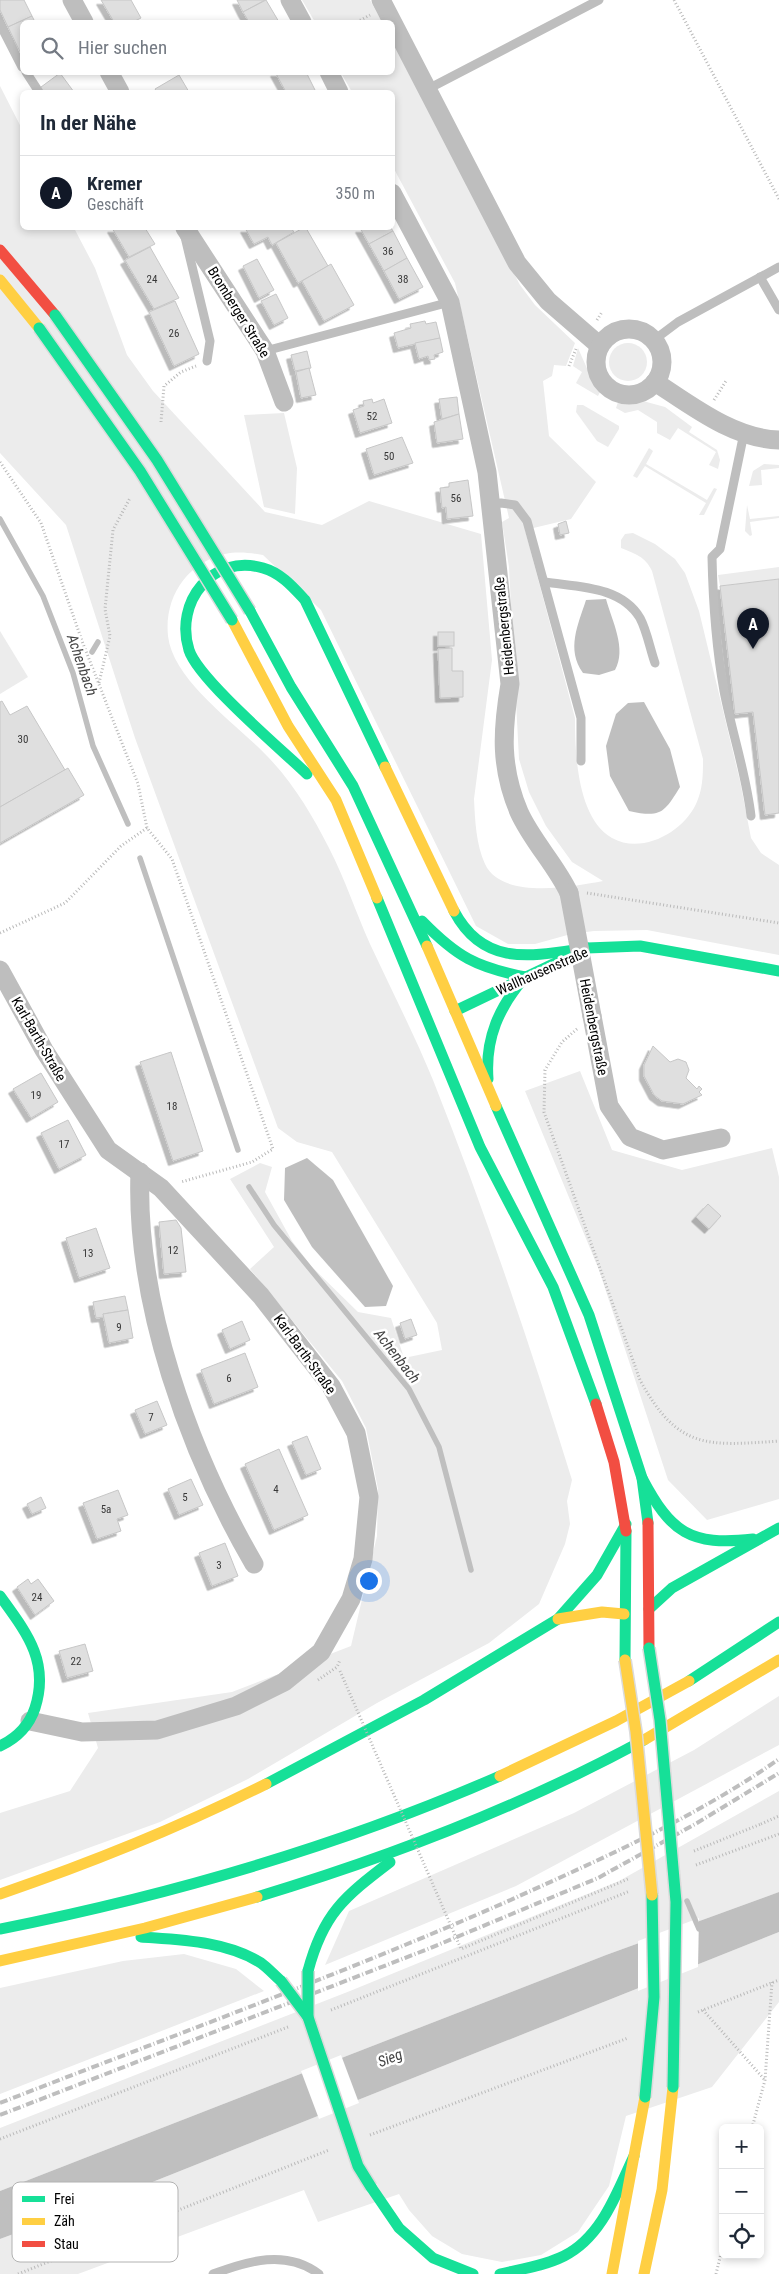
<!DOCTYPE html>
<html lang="de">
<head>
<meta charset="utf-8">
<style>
  body { margin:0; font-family:"Roboto Condensed",sans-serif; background:#f2f2f3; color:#1f2937 }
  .controls { position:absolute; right:15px; bottom:15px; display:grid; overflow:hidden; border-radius:8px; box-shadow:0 2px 8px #0003 }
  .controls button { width:45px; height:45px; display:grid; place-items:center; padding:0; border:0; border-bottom:1px solid #e0e1e3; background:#fff; color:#1f2937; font:25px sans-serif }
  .you { position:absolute; left:368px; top:1580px; width:18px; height:18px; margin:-12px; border:4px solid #fff; border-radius:50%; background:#1a73e8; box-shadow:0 0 0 8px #1a73e833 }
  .badge { display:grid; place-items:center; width:32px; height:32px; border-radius:50%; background:#111827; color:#fff; font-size:16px; font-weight:700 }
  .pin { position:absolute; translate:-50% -41px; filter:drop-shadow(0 1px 2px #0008) }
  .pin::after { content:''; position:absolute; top:26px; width:18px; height:15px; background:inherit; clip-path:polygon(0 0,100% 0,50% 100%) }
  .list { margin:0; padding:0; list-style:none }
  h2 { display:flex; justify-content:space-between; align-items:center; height:65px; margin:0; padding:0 20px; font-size:21px }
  h2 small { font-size:16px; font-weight:400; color:#747a83 }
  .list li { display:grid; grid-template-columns:32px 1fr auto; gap:15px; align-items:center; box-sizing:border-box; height:75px; padding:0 20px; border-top:1px solid #e0e1e3 }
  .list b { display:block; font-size:19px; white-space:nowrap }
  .list p { margin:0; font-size:16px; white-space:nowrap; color:#747a83 }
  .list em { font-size:16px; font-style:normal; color:#747a83 }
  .icon { flex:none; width:28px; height:28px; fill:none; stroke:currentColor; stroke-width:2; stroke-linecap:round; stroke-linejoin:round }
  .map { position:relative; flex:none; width:779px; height:2274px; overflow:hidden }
  .search { position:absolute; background:#fff; box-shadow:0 2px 8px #0003; left:20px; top:20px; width:375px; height:55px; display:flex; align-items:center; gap:12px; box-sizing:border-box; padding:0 18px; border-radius:8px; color:#747a83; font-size:19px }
  .panel { position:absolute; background:#fff; box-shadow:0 2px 8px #0003; left:20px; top:90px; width:375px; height:140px; border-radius:8px }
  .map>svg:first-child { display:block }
  .green { fill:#ececec }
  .water { fill:#bfbfbf }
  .pier { fill:#fff }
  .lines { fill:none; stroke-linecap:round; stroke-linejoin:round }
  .stream { stroke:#bfbfbf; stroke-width:5.5 }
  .building { fill:#dfdfdf; stroke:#c7c7c7; filter:url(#shadow) }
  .path { stroke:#b9b9b9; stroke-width:3; stroke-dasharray:1 2.5; stroke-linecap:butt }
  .lane { stroke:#bebebe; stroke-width:9 }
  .street { stroke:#bebebe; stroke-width:19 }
  .fast { stroke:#16e098; stroke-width:11 }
  .slow { stroke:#ffcf43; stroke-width:11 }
  .jam { stroke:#f24e42; stroke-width:11 }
  .rail { stroke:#bebebe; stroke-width:4; stroke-dasharray:8 2.5 1 2.5; stroke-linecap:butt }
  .fast-bridge-casing { stroke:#dbdbdb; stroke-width:14; stroke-linecap:butt }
  .slow-bridge-casing { stroke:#dbdbdb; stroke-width:14; stroke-linecap:butt }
  .path-bridge { stroke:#b9b9b9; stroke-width:3; stroke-dasharray:1 2.5; stroke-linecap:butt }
  .street-bridge { stroke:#bebebe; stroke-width:19 }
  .fast-bridge { stroke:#16e098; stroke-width:11 }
  .slow-bridge { stroke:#ffcf43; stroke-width:11 }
  .labels { text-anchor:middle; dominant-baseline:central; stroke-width:5; stroke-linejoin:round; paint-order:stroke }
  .number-label { font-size:11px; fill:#383838 }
  .street-label { font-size:14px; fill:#000; stroke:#fff }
  .water-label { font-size:15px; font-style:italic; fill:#444; stroke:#fff }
  .key { fill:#fff; stroke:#b2b2b2; stroke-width:1 }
  .key-label { font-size:14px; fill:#000 }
</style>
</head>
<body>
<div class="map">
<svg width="779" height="2274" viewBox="0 0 779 2274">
  <defs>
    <filter id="shadow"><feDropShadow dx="-4.5" dy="4.5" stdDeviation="0" flood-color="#0004"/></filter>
  </defs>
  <rect width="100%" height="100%" fill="#fff"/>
  <g class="green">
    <polygon points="302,0 370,0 382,22 315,22"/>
    <path d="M393,42L520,285L535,305L575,343L566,366L554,365L552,376L543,381L549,436L596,482L571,519L525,530L575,718C575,753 577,818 612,838C642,855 683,832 696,804C703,789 703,775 703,759L652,571C645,556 635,554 621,548V540L625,534L633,533L655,544L675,559L685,573L699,611L740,781L751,838L761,853L779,865V955L647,930L594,931L571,934L535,944H508L476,926L321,610L263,555C251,553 238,551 225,554C187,563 164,597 168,636C173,681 238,725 268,757C294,784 312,815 329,848C345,879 356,913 370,944C391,989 414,1034 433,1080C485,1211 530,1345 572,1480L567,1501L570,1524L565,1544L539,1604L489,1643L377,1703L248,1779L160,1822L0,1880V1813L70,1791L98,1748L88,1713L232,1692L351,1646L377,1536L378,1489L366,1428L342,1381L250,1269L274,1247L230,1179L260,1163L272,1167L265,1192L292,1241L312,1267L358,1312L391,1318L404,1358L442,1350L437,1323L332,1152L297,1142L278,1128L135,738L66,525L0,453V86L22,129V228H74L95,268L127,355L153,391L265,512L322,525L369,501L481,534L492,660L474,799C475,820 476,845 485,864C502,900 571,887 603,881L572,862L546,826L529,792L519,759L509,567L502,522L509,518L455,283L393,167L392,92H352L341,73L392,72Z"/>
    <circle cx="628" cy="362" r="19"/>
    <polygon points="578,348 593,382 600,392 598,396 576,383 582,372 573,366"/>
    <polygon points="643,401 665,407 692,427 689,432 717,450 720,460 718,469 709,465 716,452 678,428 670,440 657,433 657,422 638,410 625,413 616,408 618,402 631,403"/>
    <polygon points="577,405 583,405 619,426 619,429 608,447 597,441 576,412"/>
    <polygon points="284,413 297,468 295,514 264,507 244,415"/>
    <polygon points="649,448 653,451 646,464 707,500 714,488 717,489 704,515 699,515 706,503 645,466 637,478 633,476"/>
    <polygon points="764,464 779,465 779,468 761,470 762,485 749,486 753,471"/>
    <polygon points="747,505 750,519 779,516 779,518 750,522 752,535 750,536 745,531"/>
    <polygon points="779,567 779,579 720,586 718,575"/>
    <polygon points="0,631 28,677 0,694"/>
    <polygon points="580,1071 612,1150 682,1170 772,1148 779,1177 779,1499 707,1520 668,1480 599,1270 525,1091"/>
    <polygon points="779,1696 779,1745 516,1886 325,1965 349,1911 574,1813 694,1750"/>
    <polygon points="779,1791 779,1892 606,1955 0,2191 0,2128 350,1991 619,1881"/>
    <polygon points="779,1932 779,2002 712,2087 626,2116 609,2186 578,2232 541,2255 502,2262 462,2254 432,2236 409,2210 399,2194 318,2222 304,2190 78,2274 0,2274 0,2239 135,2189"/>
    <polygon points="184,1954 236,1969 264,1991 0,2094 0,1988 123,1961"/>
  </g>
  <g class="water">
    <path d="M606,599C612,621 627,649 615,670L599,675L583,673C566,649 578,625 586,600Z"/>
    <path d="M644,702L670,749L680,787C664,813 661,818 629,811L610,776L606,746L616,714L628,703Z"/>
    <polygon points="307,1158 333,1180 393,1286 386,1306 365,1307 312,1247 284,1200 285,1168"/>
    <polygon points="779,1892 779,1932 135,2189 0,2239 0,2191 606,1955"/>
  </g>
  <g class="pier">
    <polygon points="699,1918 698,1967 638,1991 638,1941"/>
    <polygon points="341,2055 359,2103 319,2119 301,2071"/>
  </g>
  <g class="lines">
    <g class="stream">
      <polyline points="0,519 43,596 73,673 93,746 128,824"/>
      <polyline points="92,652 98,642"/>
      <polyline points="140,858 238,1150"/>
      <polyline points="249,1187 274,1225 409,1389 439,1447 471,1570"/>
      <polyline points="687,1901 699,1929"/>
    </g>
  </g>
  <g class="building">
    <polygon points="0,0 24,0 32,16 8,27 0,10"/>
    <polygon points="101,0 131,0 141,18 133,22 114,22"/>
    <polygon points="237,0 265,0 243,12"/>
    <polygon points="266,0 279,22 249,22 243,12"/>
    <polygon points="32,16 35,22 22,22 22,56 8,27"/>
    <polygon points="275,72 306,72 316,92 286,92"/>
    <polygon points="60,73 74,92 40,92 37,90"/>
    <polygon points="179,75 189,92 157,92 155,89"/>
    <polygon points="112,228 145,228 155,244 129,257"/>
    <polygon points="245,228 291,228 294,232 272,245 268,237 254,244"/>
    <polygon points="303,228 306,228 328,266 298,283 276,243"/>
    <polygon points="360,228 391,228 393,231 369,244"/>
    <polygon points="393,231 407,258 384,271 369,244"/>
    <polygon points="150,247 179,298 154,309 125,260"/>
    <polygon points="407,258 423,287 399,299 384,271"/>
    <polygon points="257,259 274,290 259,298 243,266"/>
    <polygon points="331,264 354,305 324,321 302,281"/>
    <polygon points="276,294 288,318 274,325 261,301"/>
    <polygon points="175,301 199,354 174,366 149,312"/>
    <polygon points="425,321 426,324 436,322 440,338 398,348 394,333 411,328 410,324"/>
    <polygon points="440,338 443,352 434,355 435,359 429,360 428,356 419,359 415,343"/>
    <polygon points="307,351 311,368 295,371 291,355"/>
    <polygon points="309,368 316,395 301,398 296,372"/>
    <polygon points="457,397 459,414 442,419 439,399"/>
    <polygon points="372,399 373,403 384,399 392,423 360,433 353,410 364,406 363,401"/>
    <polygon points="459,414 463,439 437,443 434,422"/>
    <polygon points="402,437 413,463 374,475 366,449"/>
    <polygon points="468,480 473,516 447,519 446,507 442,508 440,488 449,487 449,483"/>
    <polygon points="566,521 569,533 560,535 558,524"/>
    <polygon points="779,579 779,813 765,815 753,712 735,714 720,586"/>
    <rect x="438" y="632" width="16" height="14"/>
    <polygon points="452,648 452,671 463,671 463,697 440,698 438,649"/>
    <polygon points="2,701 10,715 27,706 65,770 0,807 0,702"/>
    <polygon points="68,768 84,795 0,843 0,807"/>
    <polygon points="653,1046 670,1062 678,1059 686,1062 689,1070 686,1078 697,1089 699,1086 702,1089 699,1092 702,1095 683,1104 662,1101 654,1095 644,1076 644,1065"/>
    <polygon points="171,1052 203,1151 173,1161 140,1062"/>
    <polygon points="41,1073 58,1102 31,1118 13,1089"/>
    <polygon points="68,1120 86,1155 59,1169 41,1133"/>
    <polygon points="708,1204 721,1216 709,1229 696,1217"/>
    <polygon points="176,1220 181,1228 186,1272 164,1274 159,1222"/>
    <polygon points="96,1228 110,1268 79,1278 66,1238"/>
    <polygon points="125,1296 128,1310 103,1314 104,1317 96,1318 93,1302"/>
    <polygon points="128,1310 133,1338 109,1343 103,1314"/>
    <polygon points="411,1319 417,1335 405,1339 400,1323"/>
    <polygon points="242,1321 250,1340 230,1349 222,1330"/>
    <polygon points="245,1353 258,1387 214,1404 201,1370"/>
    <polygon points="157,1401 167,1425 145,1434 135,1410"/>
    <polygon points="307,1436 321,1469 306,1475 292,1442"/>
    <polygon points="279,1449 308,1515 274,1530 245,1464"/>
    <polygon points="191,1479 203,1505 179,1515 168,1489"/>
    <polygon points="118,1490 128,1515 117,1519 121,1531 97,1539 83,1503"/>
    <polygon points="41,1497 46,1508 32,1514 27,1504"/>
    <polygon points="225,1543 238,1576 212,1586 199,1553"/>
    <polygon points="28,1579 31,1584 38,1579 54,1601 35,1615 17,1587"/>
    <polygon points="85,1644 93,1671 67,1678 59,1651"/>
  </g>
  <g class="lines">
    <g class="path">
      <polyline points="674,0 779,199"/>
      <polyline points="357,22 370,15"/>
      <polyline points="597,320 602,312"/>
      <polyline points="569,366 576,349"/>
      <polyline points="714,400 726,381"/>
      <polyline points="161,422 164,386 181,372 196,366"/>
      <polyline points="0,462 41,523 82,641 138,784 147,828 172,859 273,1149 252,1162 181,1182"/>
      <polyline points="99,683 110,636 105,609 113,530 130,498"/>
      <polyline points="587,893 779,923"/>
      <polyline points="0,933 65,903 121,846 147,828"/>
      <path d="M577,1029L562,1042L545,1070L544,1112L640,1380C678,1450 707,1446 779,1441"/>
      <polyline points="318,1680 337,1667 340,1660"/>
      <polyline points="761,1824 779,1816"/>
      <polyline points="696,1865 779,1834"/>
      <polyline points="331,2010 630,1891"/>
      <polyline points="703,2010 764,2079"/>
      <polyline points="698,2012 779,1980"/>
      <polyline points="752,2128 765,2080 772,1982"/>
      <polyline points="370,2135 628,2038"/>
      <polyline points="0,2139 288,2027"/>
      <polyline points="18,2274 329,2150"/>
      <polyline points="716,2274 723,2245"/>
    </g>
    <g class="lane">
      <polyline points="0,24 22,67"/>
      <polyline points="26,72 39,92"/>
      <polyline points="428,89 599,0"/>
      <polyline points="185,237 210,341 207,361"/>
      <polyline points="760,277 779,310"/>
      <polyline points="654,340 678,322 779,267"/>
      <polyline points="265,351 450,302"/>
      <path d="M744,433L720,549L712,557C713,603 716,647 724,691C732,733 746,773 751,816"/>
      <polyline points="491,504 501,503 515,505 527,521 581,718 581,761"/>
      <path d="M545,582C578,587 621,586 640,618C647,631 650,649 655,663"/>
      <path d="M213,2274C248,2261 286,2249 319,2274"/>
    </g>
    <g class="street">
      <polyline points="72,0 84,22"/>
      <polyline points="290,0 302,22"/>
      <polyline points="381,0 517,263 548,301 600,346"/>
      <polyline points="109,72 120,92"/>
      <polyline points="329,72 339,92"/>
      <path d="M392,193L450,302L487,472L510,684C502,731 500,767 519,812C532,841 556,865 569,893"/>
      <polyline points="185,228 265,351 284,402"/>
      <circle cx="629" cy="362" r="33"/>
      <path d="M655,382C692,406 734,439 779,440"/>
      <polyline points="0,970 44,1050 108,1150 161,1188 261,1296 331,1386 356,1433 369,1497 363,1559 351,1599 321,1652 284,1682 236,1706 157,1730 82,1732 30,1721"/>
      <polyline points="592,1016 609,1106 630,1137 663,1150 721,1138"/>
      <path d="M140,1172C135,1303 189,1452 254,1564"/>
    </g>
    <g class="fast">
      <polyline points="250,611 291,687 353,786 427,946"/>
      <path d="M307,774C282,750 198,679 189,650C174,602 213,553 263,568C281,573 293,587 305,600L385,767"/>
      <polyline points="377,898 480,1147 553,1287 596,1404"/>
      <path d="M454,911C484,968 533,956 587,948"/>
      <path d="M422,921C457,957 476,967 525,977"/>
      <polyline points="455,1011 587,948 640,946 779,971"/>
      <path d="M488,1079C485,1038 499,1007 525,977"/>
      <polyline points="496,1106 589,1315 642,1478 648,1523"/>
      <path d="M642,1478C671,1533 690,1546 753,1539"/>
      <path d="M0,1596C26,1632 50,1661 35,1708C29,1726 17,1738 0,1746"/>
      <polyline points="649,1609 672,1588 779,1528"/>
      <polyline points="625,1660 626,1531"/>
      <polyline points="689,1681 779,1622"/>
      <polyline points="266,1784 424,1700 558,1619 597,1575 626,1524"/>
      <path d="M257,1897C390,1857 522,1806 644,1740"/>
      <path d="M0,1929C171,1895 340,1846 500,1776"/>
      <path d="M141,1937C181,1940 226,1941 261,1963C268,1968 274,1975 281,1981"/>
      <path d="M308,1971C323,1914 344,1897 390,1862"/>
      <polyline points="371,2187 399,2228 433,2258 473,2274"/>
      <path d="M500,2274C521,2269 544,2266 564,2256C602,2237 617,2192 634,2156"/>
    </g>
    <g class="slow">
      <polyline points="0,280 39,328"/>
      <polyline points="232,620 288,726 336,800 377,898"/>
      <polyline points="385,767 454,911"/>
      <polyline points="427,946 496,1106"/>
      <polyline points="558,1619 602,1612 624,1614"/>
      <polyline points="644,1740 779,1660"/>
      <polyline points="500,1776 616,1721 689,1681"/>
      <path d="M0,1894C91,1863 180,1827 266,1784"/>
      <polyline points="0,1961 145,1928 257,1897"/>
      <polyline points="612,2274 645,2097"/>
      <polyline points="644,2274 662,2190 673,2087"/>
    </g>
    <g class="jam">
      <polyline points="0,250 55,315"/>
      <polyline points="596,1404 614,1462 626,1531"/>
      <polyline points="648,1523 649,1648"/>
    </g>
    <g class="rail">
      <path d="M0,2103C169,2037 340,1975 506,1902C599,1860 695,1818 779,1759"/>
      <polyline points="0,2115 428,1949 598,1878 697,1823 779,1773"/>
    </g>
    <g class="fast-bridge-casing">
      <g id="fast-bridge">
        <polyline points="55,315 157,460 250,611"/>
        <polyline points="39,328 140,471 232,620"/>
        <polyline points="649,1648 660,1720 676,1902 673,2087"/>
        <polyline points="308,1971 308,2017 358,2166 371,2187"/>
        <polyline points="281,1981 308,2017"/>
        <polyline points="645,2097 654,1997 652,1895"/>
      </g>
    </g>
    <g class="slow-bridge-casing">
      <polyline id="slow-bridge" points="625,1660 636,1732 652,1895"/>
    </g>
    <g class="path-bridge">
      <polyline points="340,1671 461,1949 628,1879"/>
      <polyline points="694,1851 761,1824"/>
    </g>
    <polyline class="street-bridge" points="569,893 592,1016"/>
    <use href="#fast-bridge" class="fast-bridge"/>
    <use href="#slow-bridge" class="slow-bridge"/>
  </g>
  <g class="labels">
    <g class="number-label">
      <text x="388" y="251">36</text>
      <text x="152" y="279">24</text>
      <text x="403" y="279">38</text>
      <text x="174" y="333">26</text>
      <text x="372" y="416">52</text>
      <text x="389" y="456">50</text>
      <text x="456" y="498">56</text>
      <text x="23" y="739">30</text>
      <text x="36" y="1095">19</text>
      <text x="172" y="1106">18</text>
      <text x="64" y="1144">17</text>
      <text x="173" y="1250">12</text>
      <text x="88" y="1253">13</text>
      <text x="119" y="1327">9</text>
      <text x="229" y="1378">6</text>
      <text x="151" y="1417">7</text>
      <text x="276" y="1489">4</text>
      <text x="185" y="1497">5</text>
      <text x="106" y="1509">5a</text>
      <text x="219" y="1565">3</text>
      <text x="37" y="1597">24</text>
      <text x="76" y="1661">22</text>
    </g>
    <g class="street-label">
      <text transform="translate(239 312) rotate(58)">Bromberger Straße</text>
      <text transform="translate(504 626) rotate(-96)">Heidenbergstraße</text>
      <text transform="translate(542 971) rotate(-24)">Wallhausenstraße</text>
      <text transform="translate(594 1027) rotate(79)">Heidenbergstraße</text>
      <text transform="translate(39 1039) rotate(60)">Karl-Barth-Straße</text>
      <text transform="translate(305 1354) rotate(54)">Karl-Barth-Straße</text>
    </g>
    <g class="water-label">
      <text transform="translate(82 665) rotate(71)">Achenbach</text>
      <text transform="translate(397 1356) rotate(52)">Achenbach</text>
      <text transform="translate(390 2058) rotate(-21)">Sieg</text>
    </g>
  </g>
  <rect x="12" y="2182" width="166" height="80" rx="8" class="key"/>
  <rect x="22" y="2196" width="23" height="6" fill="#16e098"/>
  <rect x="22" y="2218" width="23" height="7" fill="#ffcf43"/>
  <rect x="22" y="2241" width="23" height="6" fill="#f24e42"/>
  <g class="key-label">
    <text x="54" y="2204">Frei</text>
    <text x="54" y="2226">Zäh</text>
    <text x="54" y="2249">Stau</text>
  </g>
</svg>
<div class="controls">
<button>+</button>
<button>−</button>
<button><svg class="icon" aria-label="locate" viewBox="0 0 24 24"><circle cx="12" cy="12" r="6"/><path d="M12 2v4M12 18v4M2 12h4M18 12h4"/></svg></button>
</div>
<div class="you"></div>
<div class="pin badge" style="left:753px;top:649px">A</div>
<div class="search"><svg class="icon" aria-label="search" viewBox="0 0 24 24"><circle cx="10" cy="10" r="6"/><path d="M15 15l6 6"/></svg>Hier suchen</div>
<section class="panel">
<h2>In der Nähe<small></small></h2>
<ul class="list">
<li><span class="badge">A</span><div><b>Kremer</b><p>Geschäft</p></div><em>350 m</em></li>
</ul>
</section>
</div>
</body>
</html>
